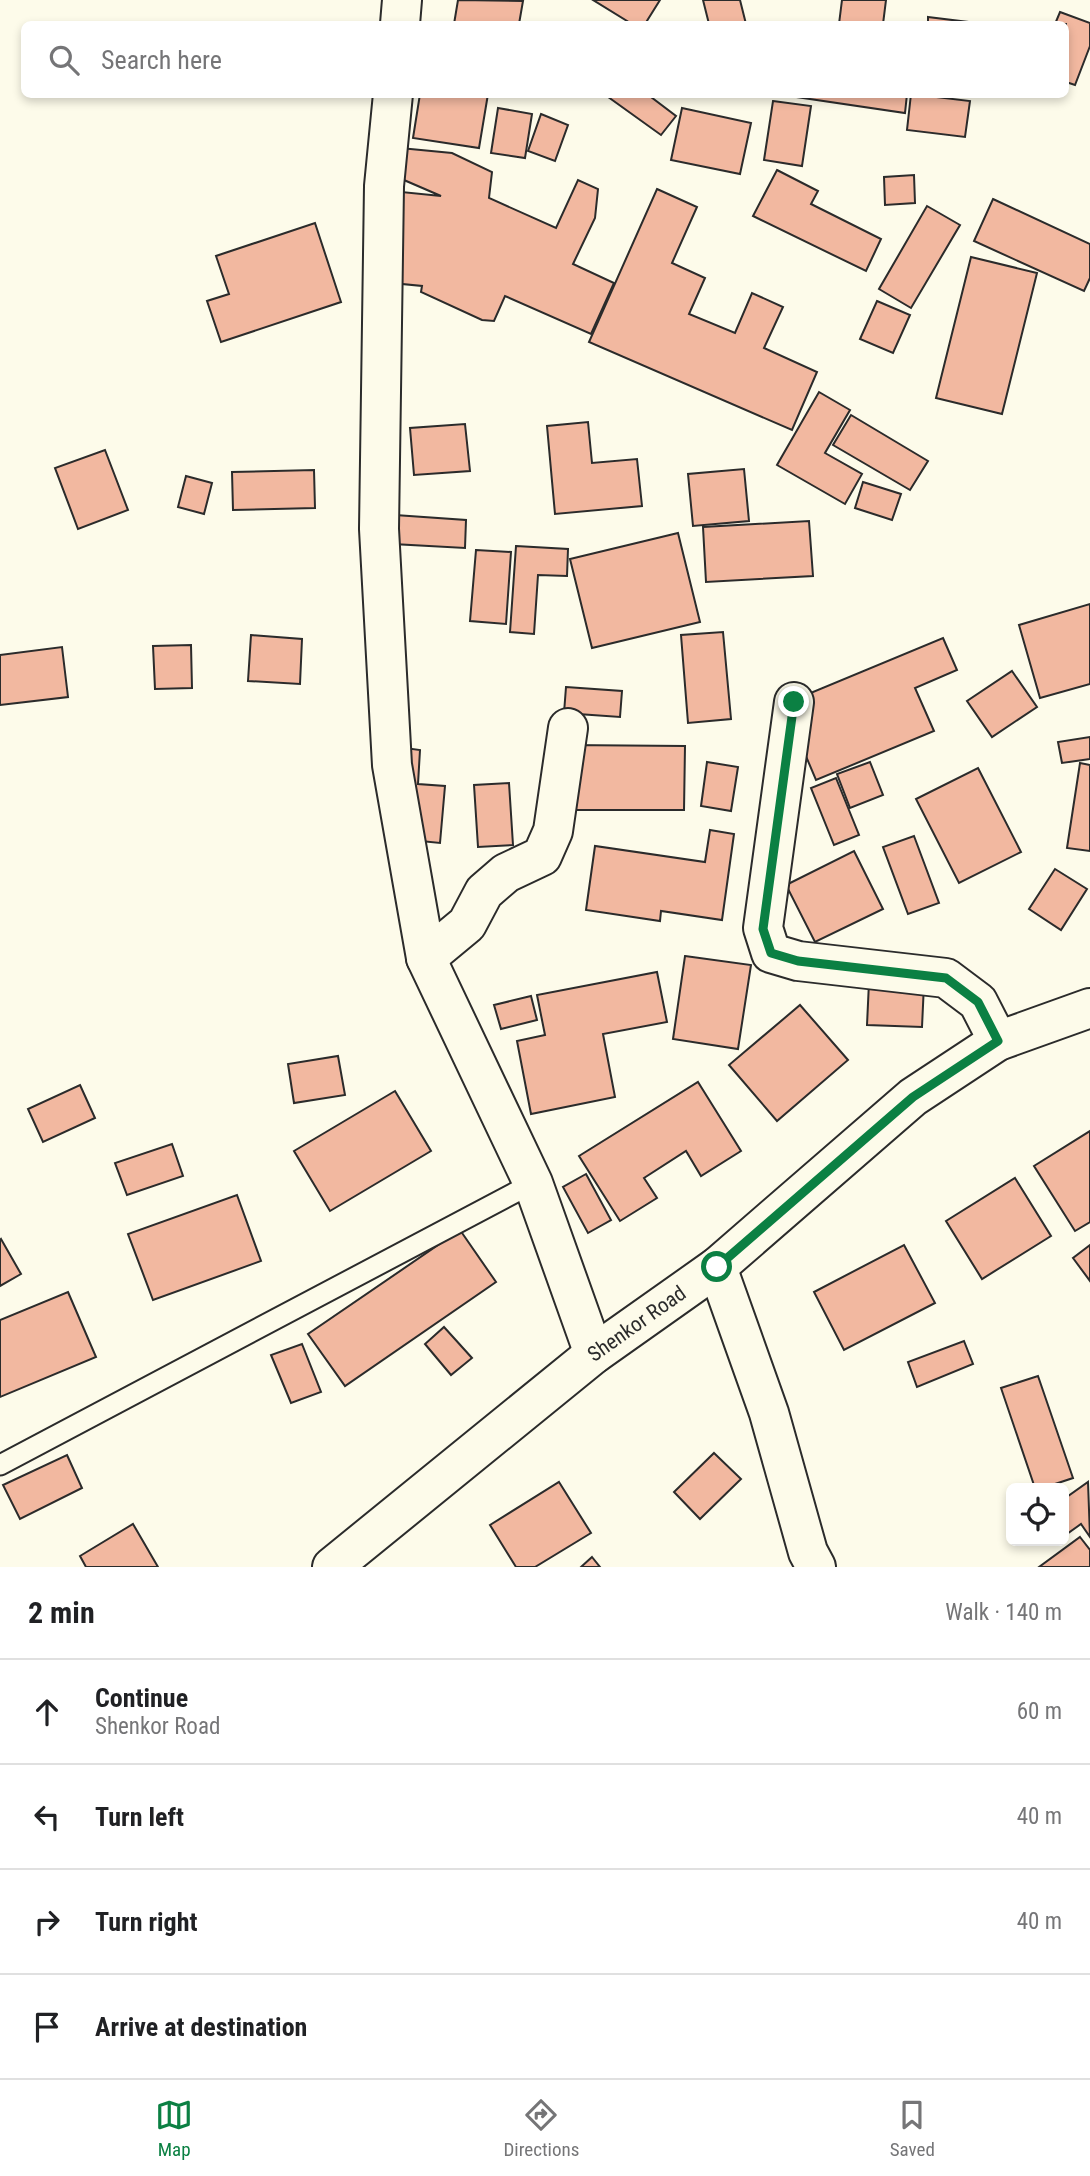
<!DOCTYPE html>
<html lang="en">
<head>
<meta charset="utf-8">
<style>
  body { margin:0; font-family:"Roboto Condensed",sans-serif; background:#f2f2f2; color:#202124 }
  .controls { position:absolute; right:21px; bottom:21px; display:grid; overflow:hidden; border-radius:10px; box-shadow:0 4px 10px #0003 }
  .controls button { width:63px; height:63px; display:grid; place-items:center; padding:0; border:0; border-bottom:2px solid #e0e0e0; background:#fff; color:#202124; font:35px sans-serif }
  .stop { position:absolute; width:21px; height:21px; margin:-16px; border:5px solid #0b8043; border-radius:50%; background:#fff }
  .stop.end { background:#0b8043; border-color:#fff; box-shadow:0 2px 7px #0008 }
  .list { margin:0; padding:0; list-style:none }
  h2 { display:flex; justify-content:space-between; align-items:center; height:91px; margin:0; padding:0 28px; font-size:30px }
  h2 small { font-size:23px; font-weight:400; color:#757577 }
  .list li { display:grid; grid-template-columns:46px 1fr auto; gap:21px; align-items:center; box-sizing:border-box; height:105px; padding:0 28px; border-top:2px solid #e0e0e0 }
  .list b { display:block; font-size:26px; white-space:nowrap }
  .list p { margin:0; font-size:23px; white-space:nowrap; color:#757577 }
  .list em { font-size:23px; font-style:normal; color:#757577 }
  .icon { flex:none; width:38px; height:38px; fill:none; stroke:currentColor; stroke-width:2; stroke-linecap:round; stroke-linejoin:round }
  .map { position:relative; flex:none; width:1090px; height:1567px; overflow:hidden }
  .search { position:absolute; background:#fff; box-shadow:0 4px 10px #0003; left:21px; right:21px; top:21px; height:77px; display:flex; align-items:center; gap:18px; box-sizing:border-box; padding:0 24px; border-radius:10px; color:#757577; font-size:26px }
  .sheet { height:511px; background:#fff }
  nav { display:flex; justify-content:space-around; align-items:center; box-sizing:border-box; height:98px; border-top:2px solid #e0e0e0; background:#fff; font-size:19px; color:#757577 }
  nav a { display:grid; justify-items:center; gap:4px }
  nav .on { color:#0b8043 }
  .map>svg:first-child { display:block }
  .building { fill:#f2b8a0; stroke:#2b2b2b; stroke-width:2 }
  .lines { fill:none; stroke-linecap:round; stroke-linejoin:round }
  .service-casing { stroke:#2b2b2b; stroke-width:23 }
  .minor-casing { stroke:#2b2b2b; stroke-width:42 }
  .secondary-casing { stroke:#2b2b2b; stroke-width:42 }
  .service { stroke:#fdfbea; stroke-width:19 }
  .minor { stroke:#fdfbea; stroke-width:38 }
  .secondary { stroke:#fdfbea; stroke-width:38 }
  .route { stroke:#0b8043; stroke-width:9 }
  .labels { text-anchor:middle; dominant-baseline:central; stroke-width:5; stroke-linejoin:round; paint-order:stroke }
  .street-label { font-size:21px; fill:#2b2b2b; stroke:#fdfbea }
</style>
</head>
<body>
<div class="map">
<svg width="1090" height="1567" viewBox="0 0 1090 1567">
  <rect width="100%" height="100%" fill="#fdfbea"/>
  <g class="building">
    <polygon points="458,0 523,1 519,24 454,24"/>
    <polygon points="593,0 660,0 645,24 632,24"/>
    <polygon points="703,0 740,0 746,24 709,24"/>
    <polygon points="842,0 886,0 883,24 839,24"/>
    <polygon points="1060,12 1090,23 1090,46 1075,85 1066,82 1066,24 1055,24"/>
    <polygon points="928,17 968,22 968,24 928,24"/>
    <polygon points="420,94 488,94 479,148 413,138"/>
    <polygon points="604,94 647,94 676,116 661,135"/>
    <polygon points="776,94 907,94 905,113"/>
    <polygon points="911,94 970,101 965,137 907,130"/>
    <polygon points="773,101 811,106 802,166 764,160"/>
    <polygon points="498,108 532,114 525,158 491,153"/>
    <polygon points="682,108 751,123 740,174 671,160"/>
    <polygon points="541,114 568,125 555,161 528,151"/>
    <polygon points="400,148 452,153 492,172 489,198 556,228 578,180 598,189 595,218 573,264 614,283 591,334 505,296 494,321 482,320 421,292 422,286 382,282 392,191 441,196 397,177"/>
    <polygon points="777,170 818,191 811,204 881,239 866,271 753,216"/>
    <polygon points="914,175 915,203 885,205 884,177"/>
    <polygon points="657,189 697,207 672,263 705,278 689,314 735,333 752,293 783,307 764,348 817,372 792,430 589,342"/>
    <polygon points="993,199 1090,244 1090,278 1084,291 974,241"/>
    <polygon points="927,206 960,225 911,308 879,289"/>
    <polygon points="315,223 341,302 221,342 207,301 229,294 216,256"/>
    <polygon points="971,257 1037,273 1002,414 936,398"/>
    <polygon points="877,301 910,315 893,353 860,339"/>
    <polygon points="819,392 850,410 825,453 862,474 845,504 777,465"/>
    <polygon points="851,415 928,461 910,490 833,445"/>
    <polygon points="588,422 592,463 637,459 642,506 555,514 547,426"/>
    <polygon points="465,424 470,471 414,475 410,428"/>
    <polygon points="105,450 128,510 78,529 55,468"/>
    <polygon points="744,469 749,521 693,526 688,474"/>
    <polygon points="314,470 315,508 233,510 232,472"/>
    <polygon points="186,476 212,483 204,514 178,507"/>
    <polygon points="863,482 901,494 892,520 855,508"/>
    <polygon points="395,515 466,520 465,548 393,544"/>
    <polygon points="809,521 813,576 706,582 703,527"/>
    <polygon points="678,533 700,622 592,648 570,559"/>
    <polygon points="516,546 568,549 567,576 538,575 534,634 510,632"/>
    <polygon points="476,550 511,552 506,624 470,621"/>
    <polygon points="1090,604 1090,684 1040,698 1019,625"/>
    <polygon points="723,632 731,719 688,723 681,635"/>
    <polygon points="251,635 302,639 300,684 248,681"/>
    <polygon points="943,638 957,670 915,688 934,731 816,780 784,704"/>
    <polygon points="191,645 192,688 155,689 153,646"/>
    <polygon points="62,647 68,697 0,705 0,655"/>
    <polygon points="1012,671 1037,707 992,737 967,701"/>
    <polygon points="566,687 622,691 620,717 564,713"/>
    <polygon points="1090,737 1090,759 1062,763 1058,742"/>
    <polygon points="566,745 685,746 684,810 566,810"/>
    <polygon points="398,747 420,750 418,784 445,786 440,843 391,838"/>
    <polygon points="707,762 738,767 731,811 701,806"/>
    <polygon points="870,762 883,795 850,808 837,774"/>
    <polygon points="1080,763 1090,765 1090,851 1067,848"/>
    <polygon points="978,768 1021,852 959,883 916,799"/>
    <polygon points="836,778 859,835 834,845 811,788"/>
    <polygon points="509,783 513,845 478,847 474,785"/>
    <polygon points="710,830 734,834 722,920 661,911 660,921 586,910 595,846 705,862"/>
    <polygon points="914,836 939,903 908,914 883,847"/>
    <polygon points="854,851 883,909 815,942 786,885"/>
    <polygon points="1055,869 1087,889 1061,930 1029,909"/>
    <polygon points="685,956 751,965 738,1049 673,1039"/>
    <polygon points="657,972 667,1022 603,1034 615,1097 531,1114 517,1041 545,1035 537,995"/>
    <polygon points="869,982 924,984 922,1027 867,1025"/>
    <polygon points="531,996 537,1020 501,1029 494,1005"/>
    <polygon points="800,1005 848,1060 777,1121 729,1065"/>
    <polygon points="338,1056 345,1095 294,1103 288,1064"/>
    <polygon points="698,1082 741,1151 701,1176 686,1151 644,1178 657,1198 620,1221 579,1156"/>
    <polygon points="80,1085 95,1118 43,1142 28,1109"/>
    <polygon points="395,1091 431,1151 330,1211 294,1151"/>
    <polygon points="1090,1131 1090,1222 1075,1231 1034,1166"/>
    <polygon points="172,1144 183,1176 127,1195 115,1163"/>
    <polygon points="586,1174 611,1220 588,1233 563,1187"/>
    <polygon points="1015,1178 1051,1236 982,1279 946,1221"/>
    <polygon points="237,1195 261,1261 153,1300 128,1234"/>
    <polygon points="460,1230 496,1282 345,1386 308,1334"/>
    <polygon points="1,1239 21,1274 0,1286 0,1240"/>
    <polygon points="904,1245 935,1303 844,1350 814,1292"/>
    <polygon points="1090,1245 1090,1281 1073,1258"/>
    <polygon points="68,1292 96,1357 0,1397 0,1320"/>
    <polygon points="444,1327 472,1358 451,1375 425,1344"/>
    <polygon points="964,1341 973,1364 917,1387 908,1362"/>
    <polygon points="302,1344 321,1392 291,1403 271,1355"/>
    <polygon points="1038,1376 1073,1478 1043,1488 1035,1488 1001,1388"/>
    <polygon points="714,1453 741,1479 700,1519 674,1492"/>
    <polygon points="67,1455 82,1488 20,1519 3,1485"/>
    <polygon points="559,1482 591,1533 535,1567 516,1567 490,1525"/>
    <polygon points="1088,1482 1090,1537 1081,1524 1064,1536 1064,1499"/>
    <polygon points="133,1524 158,1567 86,1567 80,1556"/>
    <polygon points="1080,1537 1090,1550 1090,1567 1039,1567"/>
    <polygon points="592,1557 600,1567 581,1567"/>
  </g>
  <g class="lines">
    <g class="service-casing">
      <polyline id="service" points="0,1465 533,1183"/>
    </g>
    <g class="minor-casing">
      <g id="minor">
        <polyline points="400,24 402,0"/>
        <polyline points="393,94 384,186 379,529 392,765 426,958 533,1183 594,1354"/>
        <polyline points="794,702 763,928 771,953 798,961 946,978 978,1002 998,1041"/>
        <polyline points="426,958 467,924 484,892 506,873 542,856 553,831 568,728"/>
        <polyline points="717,1267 769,1413 808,1552 816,1567"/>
      </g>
    </g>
    <g class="secondary-casing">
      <g id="secondary">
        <path id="s1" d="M332,1567L594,1354L717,1267L913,1097L998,1041L1090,1008"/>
      </g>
    </g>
    <use href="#service" class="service"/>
    <use href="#minor" class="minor"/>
    <use href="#secondary" class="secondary"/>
  </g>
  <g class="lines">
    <polyline class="route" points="717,1267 913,1097 998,1041 978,1002 946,978 798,961 771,953 763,929 794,702"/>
  </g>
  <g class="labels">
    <g class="street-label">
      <text stroke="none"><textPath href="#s1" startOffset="390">Shenkor Road</textPath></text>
    </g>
  </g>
</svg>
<div class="controls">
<button><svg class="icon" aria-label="locate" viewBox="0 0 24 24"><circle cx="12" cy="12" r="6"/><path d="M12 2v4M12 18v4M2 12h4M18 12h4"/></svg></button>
</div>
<div class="stop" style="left:717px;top:1267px"></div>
<div class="stop end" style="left:794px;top:702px"></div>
<div class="search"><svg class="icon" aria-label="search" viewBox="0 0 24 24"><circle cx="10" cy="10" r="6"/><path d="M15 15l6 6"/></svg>Search here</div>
</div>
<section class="sheet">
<h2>2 min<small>Walk · 140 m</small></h2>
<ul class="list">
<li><svg class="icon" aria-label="ahead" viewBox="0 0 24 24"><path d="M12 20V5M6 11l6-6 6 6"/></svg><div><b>Continue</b><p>Shenkor Road</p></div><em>60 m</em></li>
<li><svg class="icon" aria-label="left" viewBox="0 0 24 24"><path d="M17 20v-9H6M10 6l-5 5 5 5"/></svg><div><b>Turn left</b></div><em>40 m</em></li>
<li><svg class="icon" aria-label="right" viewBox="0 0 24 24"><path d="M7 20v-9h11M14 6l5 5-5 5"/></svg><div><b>Turn right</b></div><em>40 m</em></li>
<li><svg class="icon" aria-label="arrive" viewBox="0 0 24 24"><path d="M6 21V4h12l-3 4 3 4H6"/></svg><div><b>Arrive at destination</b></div></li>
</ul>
</section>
<nav>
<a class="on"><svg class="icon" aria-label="map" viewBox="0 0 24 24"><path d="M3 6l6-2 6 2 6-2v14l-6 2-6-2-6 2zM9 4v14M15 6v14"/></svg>Map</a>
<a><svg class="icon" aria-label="directions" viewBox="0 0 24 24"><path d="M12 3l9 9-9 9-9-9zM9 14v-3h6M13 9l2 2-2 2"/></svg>Directions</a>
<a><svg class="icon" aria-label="saved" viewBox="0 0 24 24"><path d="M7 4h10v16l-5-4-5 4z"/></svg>Saved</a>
</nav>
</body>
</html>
